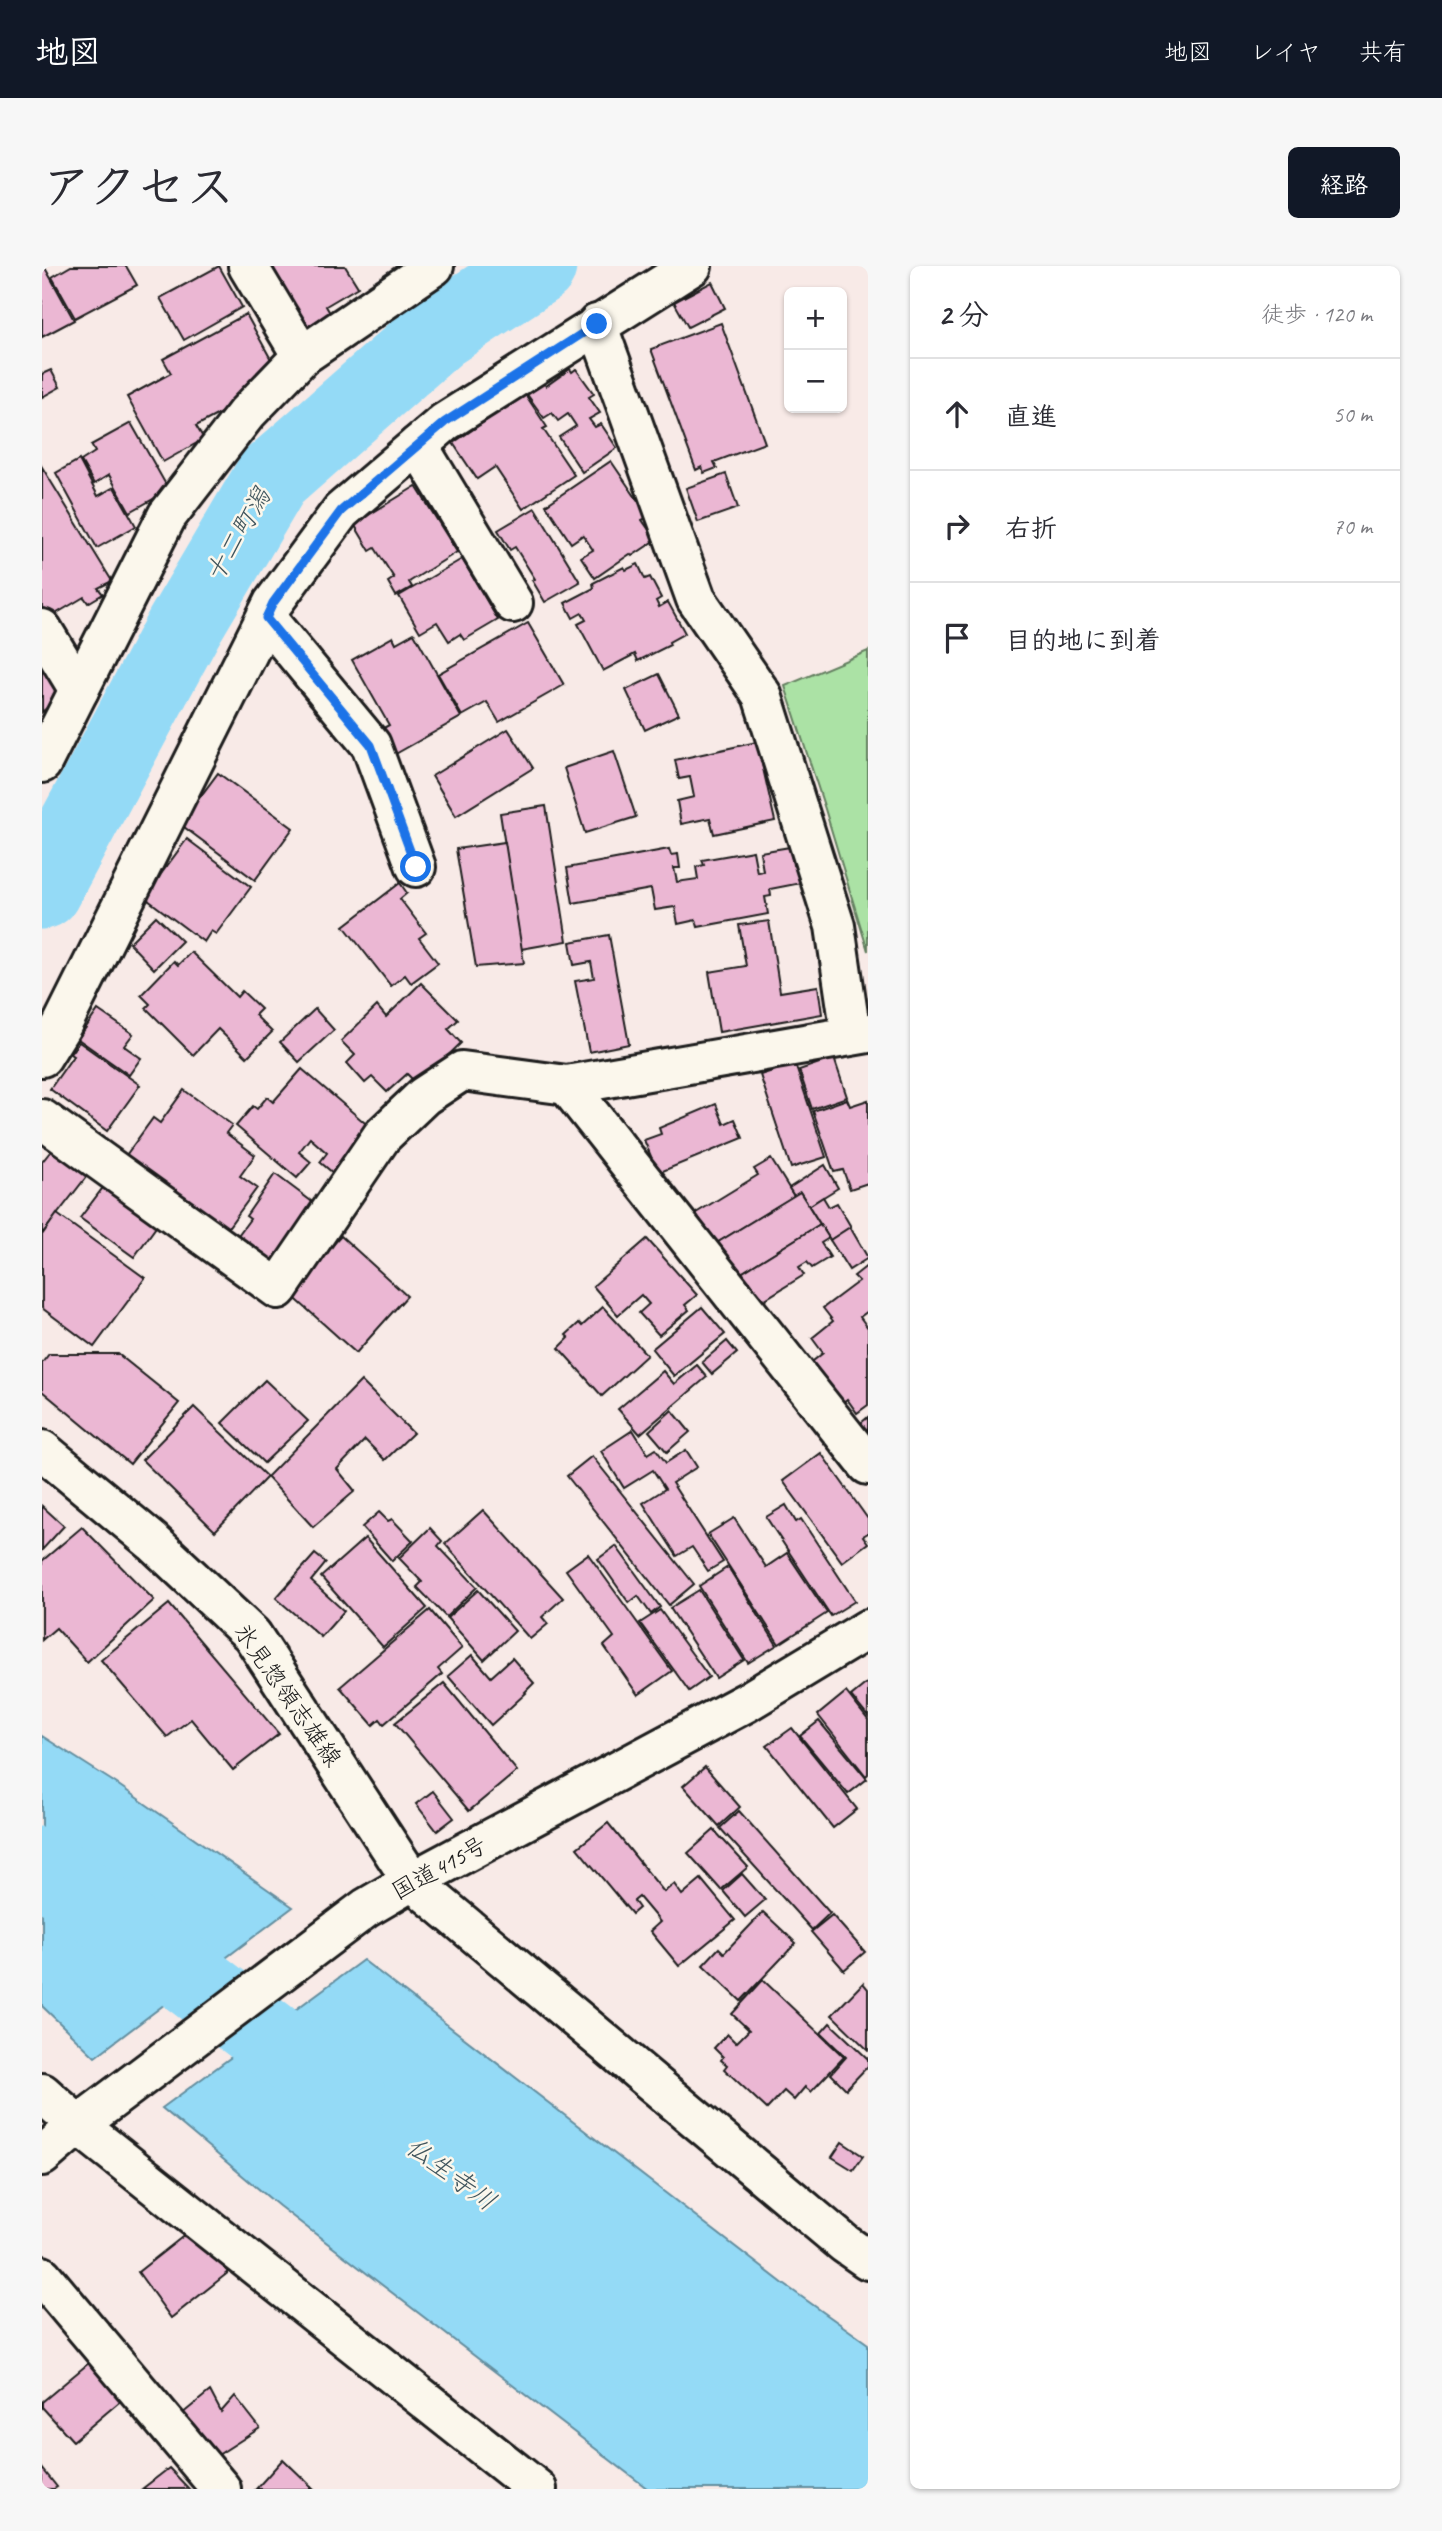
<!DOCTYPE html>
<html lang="ja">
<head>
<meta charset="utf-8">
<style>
  body { margin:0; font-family:Caveat,"Klee One",sans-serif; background:#f7f7f7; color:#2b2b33 }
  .controls { position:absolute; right:21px; top:21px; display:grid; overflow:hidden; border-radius:10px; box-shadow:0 2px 5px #0004 }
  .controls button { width:63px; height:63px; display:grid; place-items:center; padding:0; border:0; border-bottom:2px solid #e1e1e2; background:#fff; color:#2b2b33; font:35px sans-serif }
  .stop { position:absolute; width:21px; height:21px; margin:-16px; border:5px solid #1a73e8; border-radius:50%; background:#fff }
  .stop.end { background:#1a73e8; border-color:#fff; box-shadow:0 2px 7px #0008 }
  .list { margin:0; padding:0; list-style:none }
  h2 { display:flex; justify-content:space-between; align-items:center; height:91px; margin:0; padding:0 28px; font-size:30px }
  h2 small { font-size:23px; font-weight:400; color:#7c7c81 }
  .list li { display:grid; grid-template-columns:46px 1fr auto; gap:21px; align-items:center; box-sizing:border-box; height:112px; padding:0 28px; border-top:2px solid #e1e1e2 }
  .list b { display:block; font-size:26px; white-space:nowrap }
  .list em { font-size:23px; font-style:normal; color:#7c7c81 }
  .icon { flex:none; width:38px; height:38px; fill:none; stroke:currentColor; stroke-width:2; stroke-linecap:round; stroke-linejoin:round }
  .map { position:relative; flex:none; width:826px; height:2223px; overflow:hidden; border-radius:10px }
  header { display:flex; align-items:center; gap:42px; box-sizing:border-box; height:98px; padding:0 35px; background:#111827; color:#fff }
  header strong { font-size:33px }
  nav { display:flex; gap:38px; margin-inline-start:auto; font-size:24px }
  .intro { display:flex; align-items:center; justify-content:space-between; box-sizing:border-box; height:168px; padding:0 42px }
  h1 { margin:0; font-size:49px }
  .button { padding:18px 32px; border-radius:10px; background:#111827; color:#fff; font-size:24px; font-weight:700 }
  main { display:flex; gap:42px; padding:0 42px }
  aside { flex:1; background:#fff; border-radius:10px; box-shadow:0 2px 5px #0004 }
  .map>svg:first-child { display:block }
  .green { fill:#abe2a5; stroke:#647f60; stroke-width:2 }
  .water { fill:#94daf6; stroke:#648e9f; stroke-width:2 }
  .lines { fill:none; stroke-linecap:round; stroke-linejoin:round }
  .river { stroke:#94daf6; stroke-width:77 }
  .building { fill:#ebb7d3; stroke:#1c1c1c; stroke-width:2 }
  .minor-casing { stroke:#1c1c1c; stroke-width:44 }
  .tertiary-casing { stroke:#1c1c1c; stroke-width:44 }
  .primary-casing { stroke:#1c1c1c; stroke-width:44 }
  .trunk-casing { stroke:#1c1c1c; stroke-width:44 }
  .minor { stroke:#fbf7ec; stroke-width:38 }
  .tertiary { stroke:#fbf7ec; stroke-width:38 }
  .primary { stroke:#fbf7ec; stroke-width:38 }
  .trunk { stroke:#fbf7ec; stroke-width:38 }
  .route { stroke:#1a73e8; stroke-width:9 }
  .labels { text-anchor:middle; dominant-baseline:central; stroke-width:5; stroke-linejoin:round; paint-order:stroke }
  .street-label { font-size:24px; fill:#1c1c1c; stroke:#fbf7ec }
  .water-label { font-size:26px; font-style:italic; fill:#40555d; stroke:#fbf7ec }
</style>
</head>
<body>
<header>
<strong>地図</strong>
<nav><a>地図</a><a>レイヤ</a><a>共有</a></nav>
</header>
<div class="intro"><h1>アクセス</h1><a class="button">経路</a></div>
<main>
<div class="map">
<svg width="826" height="2223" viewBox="0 0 826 2223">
  <rect width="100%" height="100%" fill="#f8eae7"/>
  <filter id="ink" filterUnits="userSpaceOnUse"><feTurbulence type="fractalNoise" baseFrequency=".0143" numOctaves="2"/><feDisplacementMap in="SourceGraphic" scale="14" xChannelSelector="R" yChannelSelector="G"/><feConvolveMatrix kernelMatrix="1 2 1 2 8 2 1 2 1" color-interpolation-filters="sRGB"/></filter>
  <g filter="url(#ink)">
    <polygon class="green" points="826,385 826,685 783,543 743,420"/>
    <g class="water">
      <polygon points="0,1470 75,1518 251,1641 53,1791 0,1740"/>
      <polygon points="321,1694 743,2019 826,2078 826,2223 606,2223 237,1940 120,1842"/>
    </g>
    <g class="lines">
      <g class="river">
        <polyline points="0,625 142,361 230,212 396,66 496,0"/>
        <polyline points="0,1599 306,1832"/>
      </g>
    </g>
    <g class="building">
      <polygon points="0,0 2,0 32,54 0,71"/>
      <polygon points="29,0 84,0 95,19 33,52 10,11"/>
      <polygon points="177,0 200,41 142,74 118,32"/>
      <polygon points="223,0 303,0 316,21 284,40 288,47 261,63"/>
      <polygon points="670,16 683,42 646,61 632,36"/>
      <polygon points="204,48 231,97 205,133 154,160 162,173 121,196 85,131 129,107 121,93"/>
      <polygon points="679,57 723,177 672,196 675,202 662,207 660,201 654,204 609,83"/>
      <polygon points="528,103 530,106 534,103 552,128 547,131 558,147 547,153 553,161 559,158 575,182 540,206 517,171 534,160 526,148 516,155 510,147 502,152 484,127 501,116 504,120"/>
      <polygon points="9,104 18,121 0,131 0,108"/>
      <polygon points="483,128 505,161 501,163 532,209 481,243 453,201 435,213 411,177"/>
      <polygon points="89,157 127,224 88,246 67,209 52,218 39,195 53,186 49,179"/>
      <polygon points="37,194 56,230 72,221 94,260 55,282 14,207"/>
      <polygon points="569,195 607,251 600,254 614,274 590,290 588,288 553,312 539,291 551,284 541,269 529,277 504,239"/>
      <polygon points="0,201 70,315 56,322 61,328 46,337 42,331 5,353 0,345"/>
      <polygon points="684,208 696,242 656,256 644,222"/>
      <polygon points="374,220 415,286 367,316 370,321 354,330 346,316 352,312 333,282 328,285 312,258"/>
      <polygon points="493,242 538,316 503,336 490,314 493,313 473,281 468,284 456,264"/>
      <polygon points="420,293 456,354 422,374 418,368 407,375 395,356 378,366 357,330"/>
      <polygon points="596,298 603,313 608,311 619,332 614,335 617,341 626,336 643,367 627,376 628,379 596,395 593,388 561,405 536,358 544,354 540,347 531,352 523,337 552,322 551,317 582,301 584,304"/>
      <polygon points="486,357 522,419 457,456 445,436 420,450 396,408"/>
      <polygon points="372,367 419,451 350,490 336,465 347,459 310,394 351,371 354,377"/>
      <polygon points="0,377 34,417 0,446"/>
      <polygon points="617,408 637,448 603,464 584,424"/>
      <polygon points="466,463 491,502 414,550 390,510"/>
      <polygon points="715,476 733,555 672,568 668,552 639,558 635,535 652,531 648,511 637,513 633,494"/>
      <polygon points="572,485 594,551 543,567 522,502"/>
      <polygon points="176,507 251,562 213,614 138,558"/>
      <polygon points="504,540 525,675 479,683 458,547"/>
      <polygon points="145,573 209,621 174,668 169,665 162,676 102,631"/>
      <polygon points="463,576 482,697 434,701 414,583"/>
      <polygon points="748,581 751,599 756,598 759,617 728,623 729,630 723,631 726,648 656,661 654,654 636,658 633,641 613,644 609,623 531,637 525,602 627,583 629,589 636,588 638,602 632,602 635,616 656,613 654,601 662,599 660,594 711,585 715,606 721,605 718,586"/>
      <polygon points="358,617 365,627 358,633 384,667 377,672 396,697 369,717 363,709 349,720 302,660"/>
      <polygon points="114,650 140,675 112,703 87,677"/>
      <polygon points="727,655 738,726 776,720 780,748 677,766 667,706 704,700 697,659"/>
      <polygon points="567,669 587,778 547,786 533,715 552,712 549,696 532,699 528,676"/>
      <polygon points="149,686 195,731 200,725 219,743 213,749 230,766 205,791 176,763 151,789 104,742 108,738 99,729 132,695 136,699"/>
      <polygon points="379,717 416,754 406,763 419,777 389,806 378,821 365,808 345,826 330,811 323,817 305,797 313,789 299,775 335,740 344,751"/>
      <polygon points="273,743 292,764 257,796 238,776"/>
      <polygon points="56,744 91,768 82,780 99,792 87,809 36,773"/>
      <polygon points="37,776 98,819 65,865 8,823 31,790 28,788"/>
      <polygon points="792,792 805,831 770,843 757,804"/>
      <polygon points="753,798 784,891 749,902 718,809"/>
      <polygon points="260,803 329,862 291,907 278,896 285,887 268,872 257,886 269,896 255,912 194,860 211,840 215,843 225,831 231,836"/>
      <polygon points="142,824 190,859 184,867 213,889 198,910 215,922 182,967 146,941 150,937 82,892 111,852 118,857"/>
      <polygon points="805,833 808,840 826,834 826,917 808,923 801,904 792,906 771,845"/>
      <polygon points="674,838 682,858 693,853 701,872 616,907 602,874 619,868 617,862"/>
      <polygon points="12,881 48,906 0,968 0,896"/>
      <polygon points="729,893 752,930 673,978 654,947 716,909 712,903"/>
      <polygon points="783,899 796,922 767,940 758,926 752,930 747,922"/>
      <polygon points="233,908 277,941 230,1006 191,976 208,953 204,950"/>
      <polygon points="66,915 119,954 92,991 38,952"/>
      <polygon points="758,926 778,958 693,1011 673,978"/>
      <polygon points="781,931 787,941 795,937 809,961 788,974 767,940"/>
      <polygon points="15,948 103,1012 52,1081 0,1042 0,969"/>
      <polygon points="778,958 787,972 779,977 788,991 770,1002 765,996 757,1001 762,1009 712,1040 693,1011"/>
      <polygon points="808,961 826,992 807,1004 788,974"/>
      <polygon points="299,970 365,1030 314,1087 247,1027"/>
      <polygon points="605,973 655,1029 643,1039 647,1044 617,1069 597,1047 607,1038 599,1029 576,1049 551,1020"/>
      <polygon points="826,999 826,1045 818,1051 826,1062 826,1139 815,1147 805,1133 792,1144 761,1103 781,1087 770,1072 791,1055 781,1042 817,1015 812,1010"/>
      <polygon points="561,1041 605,1089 560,1130 517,1082 527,1072 524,1069 537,1057 540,1060"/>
      <polygon points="660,1041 683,1068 632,1110 610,1083"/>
      <polygon points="685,1075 695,1087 670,1108 660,1096"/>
      <polygon points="7,1088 76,1088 137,1137 88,1198 0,1125 0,1097"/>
      <polygon points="655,1099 665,1111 598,1168 576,1143 621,1105 632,1118"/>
      <polygon points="223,1114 266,1155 222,1197 180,1157"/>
      <polygon points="319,1115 371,1167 343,1194 323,1174 295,1203 313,1225 271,1261 225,1211"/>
      <polygon points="152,1141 225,1211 173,1265 100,1194"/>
      <polygon points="630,1144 648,1166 625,1186 607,1165"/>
      <polygon points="826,1151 826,1191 806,1168"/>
      <polygon points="591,1164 606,1188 614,1183 624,1197 644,1184 655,1201 630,1217 681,1296 666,1305 650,1281 635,1290 601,1237 623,1223 611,1204 582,1222 559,1185"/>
      <polygon points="779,1187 826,1253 826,1267 821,1270 826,1277 800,1296 741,1215"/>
      <polygon points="550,1190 652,1318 627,1339 525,1210"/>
      <polygon points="744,1239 754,1256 759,1253 813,1335 789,1350 724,1251"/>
      <polygon points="0,1240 22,1260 0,1284"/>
      <polygon points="441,1244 521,1332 500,1351 506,1358 488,1373 403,1278"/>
      <polygon points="337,1246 346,1255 350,1253 371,1275 350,1295 320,1261"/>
      <polygon points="692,1252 724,1301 745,1287 785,1347 737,1378 666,1268"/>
      <polygon points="40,1261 112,1334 45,1396 14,1362 0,1374 0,1295"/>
      <polygon points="388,1262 400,1275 396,1280 435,1321 404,1351 375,1321 380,1316 357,1292"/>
      <polygon points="323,1272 385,1342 341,1381 279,1311"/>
      <polygon points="574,1280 618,1341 609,1348 596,1330 587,1337 556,1293"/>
      <polygon points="273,1288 284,1297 269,1315 302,1345 279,1371 234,1332"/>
      <polygon points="546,1288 630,1405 596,1429 562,1380 572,1371 524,1304"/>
      <polygon points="686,1301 735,1379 706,1397 657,1320"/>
      <polygon points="436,1324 473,1365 442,1394 405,1352"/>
      <polygon points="657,1324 702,1394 674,1412 628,1342"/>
      <polygon points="127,1338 237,1468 191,1504 149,1453 125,1471 59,1394"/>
      <polygon points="388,1344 420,1382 396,1403 400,1408 342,1458 338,1453 331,1459 298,1421"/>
      <polygon points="618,1344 667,1411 647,1425 598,1357"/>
      <polygon points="430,1389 449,1411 470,1392 492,1417 483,1426 484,1427 449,1459 406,1410"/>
      <polygon points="826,1416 826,1451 809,1430"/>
      <polygon points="402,1417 475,1505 427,1545 353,1457"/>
      <polygon points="804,1426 826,1454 826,1508 824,1510 776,1449"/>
      <polygon points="777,1455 825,1513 806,1528 758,1470"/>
      <polygon points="750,1462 815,1543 791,1562 725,1480"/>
      <polygon points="663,1501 698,1541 677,1560 641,1520"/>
      <polygon points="391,1525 412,1552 395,1565 374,1538"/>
      <polygon points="697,1545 788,1647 770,1664 678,1562"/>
      <polygon points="566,1557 622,1626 632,1618 640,1629 659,1613 693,1654 637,1700 608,1665 618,1656 597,1631 592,1635 597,1642 590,1648 535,1582"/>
      <polygon points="672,1564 706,1601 679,1624 646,1587"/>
      <polygon points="700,1608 723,1634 703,1651 681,1625"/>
      <polygon points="721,1646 754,1677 699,1735 661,1699 677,1682 682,1687"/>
      <polygon points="790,1649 823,1686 802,1704 769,1666"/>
      <polygon points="721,1714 802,1791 769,1826 763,1821 752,1834 742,1825 725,1843 682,1803 685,1799 679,1794 681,1791 672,1782 685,1768 694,1777 707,1764 690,1748"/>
      <polygon points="821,1717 826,1723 826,1784 790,1749"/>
      <polygon points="788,1757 826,1793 826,1800 804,1823 789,1808 804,1791 779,1767"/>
      <polygon points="800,1876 821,1890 811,1904 790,1891"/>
      <polygon points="149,1964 187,2006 129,2052 96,2006"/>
      <polygon points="48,2096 82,2132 31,2175 0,2141 0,2136"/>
      <polygon points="168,2125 179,2146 193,2130 218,2162 176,2189 140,2148"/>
      <polygon points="241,2193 272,2223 214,2223"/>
      <polygon points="0,2202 15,2221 12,2223 0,2223"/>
      <polygon points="127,2202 147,2223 100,2223"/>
    </g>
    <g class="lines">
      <g class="minor-casing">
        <g id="minor">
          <polyline points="206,0 260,90"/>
          <polyline points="555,58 654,333 720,429 793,660 809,769"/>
          <polyline points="376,179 471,337"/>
          <polyline points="224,352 329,479 374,601"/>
          <polyline points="0,363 37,424"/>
          <polyline points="0,497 125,250 204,148 260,90 392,0"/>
          <polyline points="0,791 20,759 231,337 299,245 403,156 650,0"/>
          <polyline points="525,819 826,1199"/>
          <polyline points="0,853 236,1023 340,870 382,830 420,805 525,819 826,767"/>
          <polyline points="0,1827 36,1859 495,2223"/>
          <polyline points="0,2010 179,2223"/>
        </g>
      </g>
      <g class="tertiary-casing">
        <polyline id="tertiary" points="370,1615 803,1978 826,1994"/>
      </g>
      <g class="primary-casing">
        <polyline id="primary" points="0,1184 111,1276 210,1369 370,1615"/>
      </g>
      <g class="trunk-casing">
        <polyline id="trunk" points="0,1890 36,1859 324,1642 370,1615 705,1436 826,1363"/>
      </g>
      <use href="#minor" class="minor"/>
      <use href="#tertiary" class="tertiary"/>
      <use href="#primary" class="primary"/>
      <use href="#trunk" class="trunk"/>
    </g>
  </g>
  <g class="lines" filter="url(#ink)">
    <polyline class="route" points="374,601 329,479 224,352 231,337 299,245 403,156 555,58"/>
  </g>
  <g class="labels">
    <g class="street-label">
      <text transform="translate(246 1429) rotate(55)">氷見惣領志雄線</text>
      <text transform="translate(397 1602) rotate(-29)">国道415号</text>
    </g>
    <g class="water-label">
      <text transform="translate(196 269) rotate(-60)">十二町潟</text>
      <text transform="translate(409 1908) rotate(36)">仏生寺川</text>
    </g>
  </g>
</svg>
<div class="controls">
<button>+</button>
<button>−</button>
</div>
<div class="stop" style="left:374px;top:601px"></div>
<div class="stop end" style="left:555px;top:58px"></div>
</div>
<aside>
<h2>2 分<small>徒歩 · 120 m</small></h2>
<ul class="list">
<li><svg class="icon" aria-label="ahead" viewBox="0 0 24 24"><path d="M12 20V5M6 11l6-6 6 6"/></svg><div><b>直進</b></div><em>50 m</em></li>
<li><svg class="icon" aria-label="right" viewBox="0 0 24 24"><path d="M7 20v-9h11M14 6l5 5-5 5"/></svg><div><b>右折</b></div><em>70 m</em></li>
<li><svg class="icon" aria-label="arrive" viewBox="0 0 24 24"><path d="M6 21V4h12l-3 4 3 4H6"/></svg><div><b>目的地に到着</b></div></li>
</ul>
</aside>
</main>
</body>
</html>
